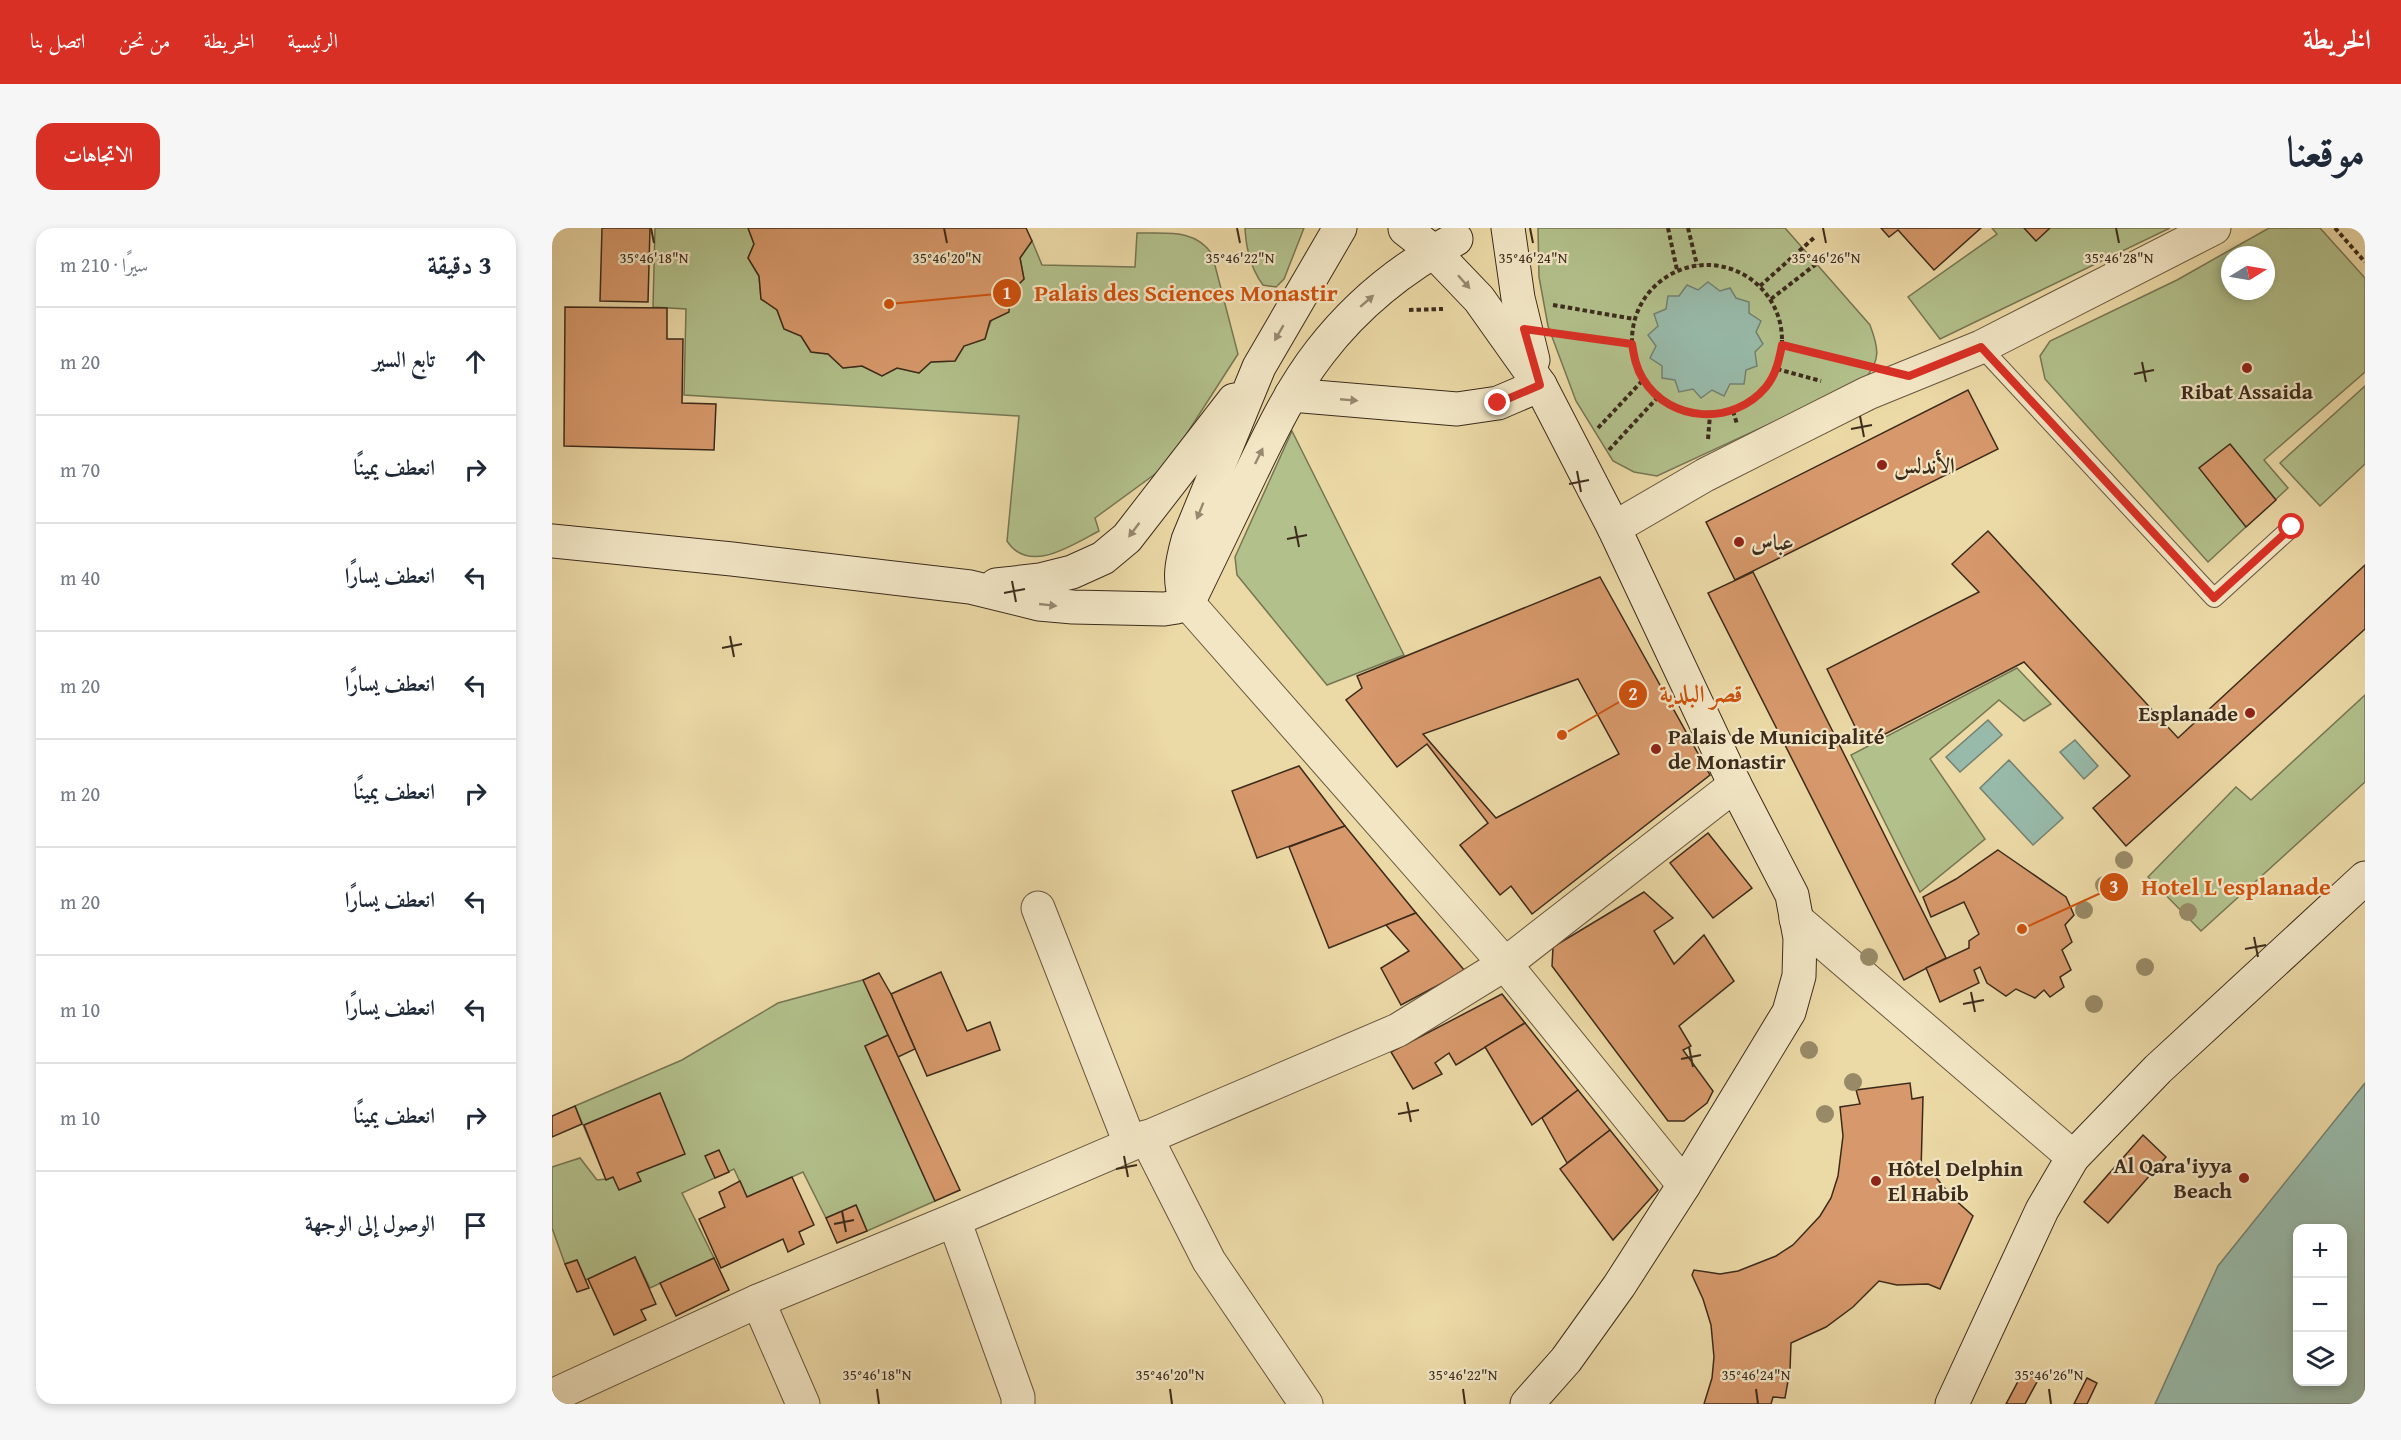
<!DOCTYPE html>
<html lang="ar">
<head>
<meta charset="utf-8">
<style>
  body { margin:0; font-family:"Gentium Book Plus",Amiri,serif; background:#f6f6f7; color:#1f2937; direction:rtl }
  .controls { position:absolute; right:18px; bottom:18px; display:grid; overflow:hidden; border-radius:12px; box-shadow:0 3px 9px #0003 }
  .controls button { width:54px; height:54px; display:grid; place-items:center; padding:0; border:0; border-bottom:2px solid #e0e1e3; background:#fff; color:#1f2937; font:30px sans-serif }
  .compass { position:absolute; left:1669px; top:18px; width:54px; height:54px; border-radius:50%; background:#fff; box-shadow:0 3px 9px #0003; rotate:79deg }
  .stop { position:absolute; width:18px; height:18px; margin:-14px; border:4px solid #d93025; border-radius:50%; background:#fff }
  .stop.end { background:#d93025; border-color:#fff; box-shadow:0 2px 6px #0008 }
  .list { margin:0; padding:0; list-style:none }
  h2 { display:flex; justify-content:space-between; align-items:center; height:78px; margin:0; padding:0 24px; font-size:26px }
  h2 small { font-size:20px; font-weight:400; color:#747a83 }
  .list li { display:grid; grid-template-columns:39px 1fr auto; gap:18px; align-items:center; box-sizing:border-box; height:108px; padding:0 24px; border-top:2px solid #e0e1e3 }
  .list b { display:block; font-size:22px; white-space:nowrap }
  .list em { font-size:20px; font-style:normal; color:#747a83 }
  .icon { flex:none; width:33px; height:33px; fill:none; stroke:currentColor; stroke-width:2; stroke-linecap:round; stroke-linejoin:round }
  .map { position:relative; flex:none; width:1813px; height:1176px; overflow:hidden; direction:ltr; border-radius:18px }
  header { display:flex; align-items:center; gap:36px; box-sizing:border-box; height:84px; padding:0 30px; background:#d93025; color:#fff }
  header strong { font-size:28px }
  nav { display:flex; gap:33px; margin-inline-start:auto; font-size:21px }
  .intro { display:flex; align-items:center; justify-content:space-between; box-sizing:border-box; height:144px; padding:0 36px }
  h1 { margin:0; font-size:42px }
  .button { padding:15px 27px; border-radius:18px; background:#d93025; color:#fff; font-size:21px; font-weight:700 }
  main { display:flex; gap:36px; padding:0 36px }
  aside { flex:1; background:#fff; border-radius:18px; box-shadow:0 3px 9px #0003 }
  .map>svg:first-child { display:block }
  .green { fill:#b2c08b; stroke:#777654; stroke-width:1.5; fill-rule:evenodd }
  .water { fill:#98baaa; stroke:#738171; stroke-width:1.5; fill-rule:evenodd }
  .building { fill:#d7996b; stroke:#3c2b1c; stroke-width:1.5; fill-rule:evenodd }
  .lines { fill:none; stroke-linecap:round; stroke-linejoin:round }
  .lane-casing { stroke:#68563e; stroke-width:20 }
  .street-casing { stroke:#68563e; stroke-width:35 }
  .secondary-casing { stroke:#3c2b1c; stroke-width:35 }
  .path { stroke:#3c2b1c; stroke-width:4; stroke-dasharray:4.5 3; stroke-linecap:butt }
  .lane { stroke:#f2e6c5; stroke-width:18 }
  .street { stroke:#f2e6c5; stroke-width:33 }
  .secondary { stroke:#f2e6c5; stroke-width:33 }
  .tree { fill:#988a66 }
  .oneway { fill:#978870 }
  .route { stroke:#d93025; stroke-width:8 }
  .ticks { fill:none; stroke:#3c2b1c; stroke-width:2 }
  .poi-dot { fill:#8f2418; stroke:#f2e6c5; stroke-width:2 }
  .labels { text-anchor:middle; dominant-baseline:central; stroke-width:4.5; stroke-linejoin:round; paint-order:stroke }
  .poi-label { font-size:22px; font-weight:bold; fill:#3c2b1c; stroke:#f2e6c5; text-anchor:start }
  .ticks-label { font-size:15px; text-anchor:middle; fill:#3c2b1c; stroke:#f2e6c5; stroke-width:4.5; stroke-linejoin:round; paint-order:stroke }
  .leader { fill:none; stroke:#ce520e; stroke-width:2 }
  .callout-dot { fill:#ce520e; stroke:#f2e6c5; stroke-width:2 }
  .mark-label { font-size:18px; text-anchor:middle; font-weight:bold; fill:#fff }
  .callout-label { font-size:24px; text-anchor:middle; font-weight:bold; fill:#ce520e; stroke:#f2e6c5; stroke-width:4.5; stroke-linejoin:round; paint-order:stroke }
</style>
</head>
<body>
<header>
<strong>الخريطة</strong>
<nav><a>الرئيسية</a><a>الخريطة</a><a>من نحن</a><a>اتصل بنا</a></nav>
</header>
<div class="intro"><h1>موقعنا</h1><a class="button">الاتجاهات</a></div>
<main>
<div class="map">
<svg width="1813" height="1176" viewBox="0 0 1813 1176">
  <rect width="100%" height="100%" fill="#ebd9a6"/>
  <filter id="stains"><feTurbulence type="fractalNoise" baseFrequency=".00333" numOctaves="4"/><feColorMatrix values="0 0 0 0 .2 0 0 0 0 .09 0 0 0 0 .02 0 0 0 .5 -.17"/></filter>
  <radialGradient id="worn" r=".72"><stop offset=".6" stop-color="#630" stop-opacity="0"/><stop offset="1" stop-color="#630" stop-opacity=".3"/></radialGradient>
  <g class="green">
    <path d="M103,0H196L202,16L196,30L207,48L209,71L225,82L232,101L249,108L259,124L276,126L291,140L310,138L330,148L345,140L367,145L379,134L403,133L412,118L433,111C439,86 453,68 472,51L468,30L480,13L490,37L583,39L585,5C614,6 642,0 660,26L686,126L614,238L543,290L547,303C520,317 477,347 455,313L467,188L132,167L134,81L101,79Z"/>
    <path d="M693,0H752L732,51L724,59L711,57C699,41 694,20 693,0Z"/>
    <path d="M986,0H1233L1318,97C1327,121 1329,132 1312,152L1105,248L1082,244L1061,233L1024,173L996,98L987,49Z"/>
    <polygon points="1440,0 1618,0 1388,111 1356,69 1445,6"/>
    <path d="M1717,0H1768L1813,50V144L1712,232L1736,260L1656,334L1493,151L1488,128L1498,113L1625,52ZM1678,27H1714V63H1678Z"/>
    <polygon points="1813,158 1813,236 1768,278 1728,235"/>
    <polygon points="740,203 852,427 775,457 685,347 683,329"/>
    <polygon points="1465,440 1499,476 1472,493 1447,472 1378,531 1433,611 1368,664 1299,527"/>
    <polygon points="1813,467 1813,554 1649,703 1596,649 1684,559 1699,572"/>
    <polygon points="311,752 336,807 313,818 383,973 315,1003 304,977 274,990 251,944 195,969 182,941 130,965 162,1030 98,1060 83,1029 36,1051 33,1052 25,1032 13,1036 0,1000 0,939 28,930 45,952 54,951 23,878 130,832 226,775"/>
  </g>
  <g class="water">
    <polygon points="1156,54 1168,63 1178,60 1184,70 1197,74 1197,85 1209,93 1204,104 1211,116 1203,124 1205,138 1194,142 1192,156 1178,156 1172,168 1160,162 1149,170 1141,161 1127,164 1123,152 1110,150 1110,138 1098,130 1104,118 1096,107 1106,98 1102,86 1114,81 1116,68 1127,68 1135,57 1146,62"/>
    <polygon points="1436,492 1450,507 1408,544 1394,529"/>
    <polygon points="1523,512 1546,538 1532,551 1508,524"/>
    <polygon points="1457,532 1511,590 1481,617 1428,560"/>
    <path d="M1813,855V1176H1603L1666,1038ZM1746,1000H1790V1154H1746Z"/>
  </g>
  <g class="building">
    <polygon points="50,0 98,0 96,74 48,73"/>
    <polygon points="196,0 474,0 480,13 468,30 472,51 458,65 457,84 438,93 433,111 412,118 403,133 379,134 367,145 345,140 330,148 310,138 291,140 276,126 259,124 249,108 232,101 225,82 209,71 207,48 196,30 202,16"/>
    <polygon points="1329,0 1429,0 1382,42 1346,2 1337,9"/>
    <polygon points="1472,0 1498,0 1484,13"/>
    <polygon points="13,79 115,80 115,111 131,111 130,175 164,176 162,222 12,218"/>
    <polygon points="1416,162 1446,221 1183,352 1154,294"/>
    <polygon points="1678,216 1724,272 1694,299 1647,240"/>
    <polygon points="1436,303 1626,510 1813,337 1813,401 1574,618 1541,580 1578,548 1472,434 1312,517 1275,441 1427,364 1400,336"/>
    <polygon points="1201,344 1394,730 1352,752 1156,365"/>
    <path d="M1048,349L1158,547L980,686L959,658L948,667L908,617L936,595L875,516L845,539L794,472L810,460L805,448ZM1026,451L1067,526L944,590L871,506Z"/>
    <polygon points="747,538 793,598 705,630 680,563"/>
    <polygon points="793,598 864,685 777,720 737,619"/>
    <polygon points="1156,605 1200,660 1161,690 1118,635"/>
    <polygon points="1446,622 1514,669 1522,687 1513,697 1520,714 1510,722 1519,742 1508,749 1512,759 1498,769 1492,762 1483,770 1464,761 1454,768 1435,755 1428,739 1422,742 1427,755 1388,774 1374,740 1417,720 1417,713 1427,706 1412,674 1379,689 1371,669 1404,651"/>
    <polygon points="1092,664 1121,690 1102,703 1122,736 1152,707 1182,753 1127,798 1139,818 1131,822 1161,863 1155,875 1132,893 1116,893 1000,738 1001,719"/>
    <polygon points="864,685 913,743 849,777 829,740 857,723 834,697"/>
    <polygon points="389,744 415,803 438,794 448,822 375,848 339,766"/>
    <polygon points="327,745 339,766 363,821 346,829 311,752"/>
    <polygon points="950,766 973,795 904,837 897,825 883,835 890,846 861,861 839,824"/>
    <polygon points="973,795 1026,862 980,897 933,819"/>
    <polygon points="336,807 408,962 383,973 313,818"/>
    <polygon points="1358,855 1360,871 1371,869 1369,944 1382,947 1400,969 1421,988 1388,1061 1376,1056 1345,1057 1327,1053 1301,1079 1274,1099 1239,1115 1238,1142 1233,1170 1221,1169 1219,1176 1152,1176 1160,1150 1162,1129 1159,1097 1151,1071 1140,1047 1142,1042 1168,1046 1186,1043 1224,1028 1241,1017 1268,988 1279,970 1286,948 1291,908 1288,879 1308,876 1304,862"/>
    <polygon points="1026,862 1058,902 1015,935 990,890"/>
    <polygon points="108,865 133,926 85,945 89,953 67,962 61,949 54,952 32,897"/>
    <polygon points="23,878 30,896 0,909 0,888"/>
    <polygon points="1058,902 1106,962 1061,1012 1008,941"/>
    <polygon points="1591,907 1614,929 1556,995 1532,974"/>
    <polygon points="167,922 177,944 163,950 153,928"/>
    <polygon points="240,949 262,997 247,1004 252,1016 236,1024 231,1011 169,1040 147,991 173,979 167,964 188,953 195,969"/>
    <polygon points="304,977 315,1003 285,1015 274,990"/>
    <polygon points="83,1029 104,1076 89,1082 94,1092 62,1107 36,1051"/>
    <polygon points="162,1030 177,1062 124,1088 108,1055"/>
    <polygon points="25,1032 37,1060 25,1064 13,1036"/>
    <polygon points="1471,1144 1486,1152 1473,1176 1454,1176"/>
    <polygon points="1535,1150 1545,1155 1535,1176 1522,1176"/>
  </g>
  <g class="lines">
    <g class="lane-casing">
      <polyline id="lane" points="1429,119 1662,370 1740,299"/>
    </g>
    <g class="street-casing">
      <g id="street">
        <polyline points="1062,300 1153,247 1316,165 1429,119 1662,0"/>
        <polyline points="634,373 953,736 1132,957"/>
        <polyline points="486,680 578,915"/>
        <polyline points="1244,691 1521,929"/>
        <polyline points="594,909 657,1033 754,1176"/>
        <polyline points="402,992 466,1169 466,1176"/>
        <polyline points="206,1073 251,1176"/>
        <polyline points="0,1168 206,1073 402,992 846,802 953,736 1183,557"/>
      </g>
    </g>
    <g class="secondary-casing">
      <g id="secondary">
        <polyline points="956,0 966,70 981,132"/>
        <polyline points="853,1 881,23 927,71 988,157 1062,300 1183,557 1240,667 1248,710 1247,748 1237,784 1132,957 1067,1058 1014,1132 975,1176"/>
        <polyline points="739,167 905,181 946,175 988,157"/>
        <path d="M0,313L180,331L418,359L487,376L521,379L612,381L625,379L640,367C660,326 680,284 700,243C720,202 740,160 768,124C805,76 851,39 904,11"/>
        <polyline points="444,357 488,352 520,344 551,330 575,310 682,172"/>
        <path d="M634,373C626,351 630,334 636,312L707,139L788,0"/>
        <polyline points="1400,1176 1490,982 1521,929 1606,841 1813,650"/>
      </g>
    </g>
    <g class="path">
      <polyline points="1116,0 1125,42"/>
      <polyline points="1136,0 1145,37"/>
      <polyline points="1783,0 1813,34"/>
      <circle cx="1155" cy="112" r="75"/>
      <polyline points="1208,58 1263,9"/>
      <polyline points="1219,71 1277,26"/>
      <polyline points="1001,77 1082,91"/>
      <polyline points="857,82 891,81"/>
      <polyline points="1006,106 1080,116"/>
      <polyline points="1230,117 1304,135"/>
      <polyline points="1225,141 1269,153"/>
      <polyline points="1181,183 1185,196"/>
      <polyline points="1046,200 1091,152"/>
      <polyline points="1156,211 1158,187"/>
      <polyline points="1057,222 1106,169"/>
    </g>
    <use href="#lane" class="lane"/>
    <use href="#street" class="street"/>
    <use href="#secondary" class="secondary"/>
  </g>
  <g class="tree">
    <circle cx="1572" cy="632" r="9"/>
    <circle cx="1552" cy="657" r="9"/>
    <circle cx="1532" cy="682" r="9"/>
    <circle cx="1636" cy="684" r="9"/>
    <circle cx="1317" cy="729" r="9"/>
    <circle cx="1593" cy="739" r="9"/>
    <circle cx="1542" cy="776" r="9"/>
    <circle cx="1257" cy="822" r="9"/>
    <circle cx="1301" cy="854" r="9"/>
    <circle cx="1273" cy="886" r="9"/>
  </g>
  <defs><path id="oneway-solid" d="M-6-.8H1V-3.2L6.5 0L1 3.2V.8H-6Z" transform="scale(1.5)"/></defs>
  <g class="oneway">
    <use href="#oneway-solid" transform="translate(912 54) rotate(48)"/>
    <use href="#oneway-solid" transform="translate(815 73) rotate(-41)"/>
    <use href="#oneway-solid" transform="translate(727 105) rotate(120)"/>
    <use href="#oneway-solid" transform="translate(797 172) rotate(5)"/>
    <use href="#oneway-solid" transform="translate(707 228) rotate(-64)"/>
    <use href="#oneway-solid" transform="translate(648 283) rotate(112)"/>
    <use href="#oneway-solid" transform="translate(582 302) rotate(127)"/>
    <use href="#oneway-solid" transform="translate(496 377) rotate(6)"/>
  </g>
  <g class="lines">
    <path class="route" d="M946,175L988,157L972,101L1080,116C1082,128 1084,140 1091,151C1118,195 1181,198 1214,159C1224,147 1227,132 1230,117L1357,148L1429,119L1662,370L1740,299"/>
  </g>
  <path class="ticks" d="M99,0L102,15M392,0L395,15M685,0L688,15M978,0L981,15M1271,0L1274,15M1564,0L1567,15M1590,134L1594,154M1582,146L1602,142M1308,188L1312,209M1299,201L1320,197M1025,243L1029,264M1017,256L1037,252M743,298L747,319M735,311L755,307M460,353L464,374M452,365L473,361M178,408L182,429M170,420L190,416M1702,709L1706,729M1693,721L1714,717M1419,764L1423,784M1411,776L1432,772M1137,819L1141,839M1129,831L1149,827M855,874L859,894M846,886L867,882M572,928L576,949M564,941L585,937M290,983L294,1004M282,996L302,992M325,1161L327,1176M618,1161L620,1176M911,1161L913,1176M1204,1161L1206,1176M1497,1161L1499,1176"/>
  <g class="poi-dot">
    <circle cx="1695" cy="140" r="6"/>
    <circle cx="1330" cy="237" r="6"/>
    <circle cx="1187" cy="314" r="6"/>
    <circle cx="1698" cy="485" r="6"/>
    <circle cx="1104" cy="521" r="6"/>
    <circle cx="1692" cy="950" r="6"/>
    <circle cx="1324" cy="953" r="6"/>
  </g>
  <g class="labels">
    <g class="poi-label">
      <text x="1695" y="163" text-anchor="middle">Ribat Assaida</text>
      <text x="1342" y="237">الأندلس</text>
      <text x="1199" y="314">عباس</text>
      <text x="1686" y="485" text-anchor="end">Esplanade</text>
      <text x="1116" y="508">Palais de Municipalité<tspan x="1116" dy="25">de Monastir</tspan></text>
      <text x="1680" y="937" text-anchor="end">Al Qara'iyya<tspan x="1680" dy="25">Beach</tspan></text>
      <text x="1336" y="940">Hôtel Delphin<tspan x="1336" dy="25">El Habib</tspan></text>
    </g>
  </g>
  <g class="ticks-label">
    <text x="102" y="35">35°46'18"N</text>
    <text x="395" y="35">35°46'20"N</text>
    <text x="688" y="35">35°46'22"N</text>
    <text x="981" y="35">35°46'24"N</text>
    <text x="1274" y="35">35°46'26"N</text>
    <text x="1567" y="35">35°46'28"N</text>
    <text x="325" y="1152">35°46'18"N</text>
    <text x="618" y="1152">35°46'20"N</text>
    <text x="911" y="1152">35°46'22"N</text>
    <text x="1204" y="1152">35°46'24"N</text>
    <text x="1497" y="1152">35°46'26"N</text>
  </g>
  <path class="leader" d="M337 76L455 65M1010 507L1081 466M1470 701L1562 659"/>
  <g class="callout-dot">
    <circle cx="337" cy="76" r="6"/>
    <circle cx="1010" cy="507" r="6"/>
    <circle cx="1470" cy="701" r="6"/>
    <circle cx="455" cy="65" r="15"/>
    <circle cx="1081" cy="466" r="15"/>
    <circle cx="1562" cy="659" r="15"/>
  </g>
  <g class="mark-label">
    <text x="455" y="71">1</text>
    <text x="1081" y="472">2</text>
    <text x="1562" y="665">3</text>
  </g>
  <g class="callout-label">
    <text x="634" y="73">Palais des Sciences Monastir</text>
    <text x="1149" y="474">قصر البلدية</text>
    <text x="1684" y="667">Hotel L'esplanade</text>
  </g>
  <rect width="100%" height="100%" filter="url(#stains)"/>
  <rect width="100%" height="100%" fill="url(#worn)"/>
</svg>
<div class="controls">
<button>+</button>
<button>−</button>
<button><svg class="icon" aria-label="layers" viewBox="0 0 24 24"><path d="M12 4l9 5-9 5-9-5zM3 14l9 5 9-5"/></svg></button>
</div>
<svg class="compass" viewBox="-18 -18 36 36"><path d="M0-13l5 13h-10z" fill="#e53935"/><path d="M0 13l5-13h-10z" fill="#747a83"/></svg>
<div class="stop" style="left:1740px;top:299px"></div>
<div class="stop end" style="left:946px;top:175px"></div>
</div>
<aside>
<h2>3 دقيقة<small>سيرًا · 210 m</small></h2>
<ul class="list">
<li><svg class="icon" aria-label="ahead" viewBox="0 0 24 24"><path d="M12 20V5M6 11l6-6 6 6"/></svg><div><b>تابع السير</b></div><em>20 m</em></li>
<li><svg class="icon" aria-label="right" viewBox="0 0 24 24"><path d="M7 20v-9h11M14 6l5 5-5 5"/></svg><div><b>انعطف يمينًا</b></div><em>70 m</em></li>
<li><svg class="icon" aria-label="left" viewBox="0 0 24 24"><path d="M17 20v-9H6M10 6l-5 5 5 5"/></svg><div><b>انعطف يسارًا</b></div><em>40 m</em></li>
<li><svg class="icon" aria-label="left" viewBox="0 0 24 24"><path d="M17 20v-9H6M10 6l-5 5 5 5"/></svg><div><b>انعطف يسارًا</b></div><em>20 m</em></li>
<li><svg class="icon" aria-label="right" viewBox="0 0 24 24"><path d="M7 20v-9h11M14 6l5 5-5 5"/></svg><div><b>انعطف يمينًا</b></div><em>20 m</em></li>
<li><svg class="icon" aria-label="left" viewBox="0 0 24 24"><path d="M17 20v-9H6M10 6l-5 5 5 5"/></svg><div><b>انعطف يسارًا</b></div><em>20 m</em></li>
<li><svg class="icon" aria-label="left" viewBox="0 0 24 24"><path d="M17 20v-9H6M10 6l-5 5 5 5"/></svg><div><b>انعطف يسارًا</b></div><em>10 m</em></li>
<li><svg class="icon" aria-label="right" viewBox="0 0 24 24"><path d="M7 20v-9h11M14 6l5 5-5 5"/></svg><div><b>انعطف يمينًا</b></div><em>10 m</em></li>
<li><svg class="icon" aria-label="arrive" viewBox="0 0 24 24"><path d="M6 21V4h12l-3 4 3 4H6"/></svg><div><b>الوصول إلى الوجهة</b></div></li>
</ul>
</aside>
</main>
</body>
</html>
